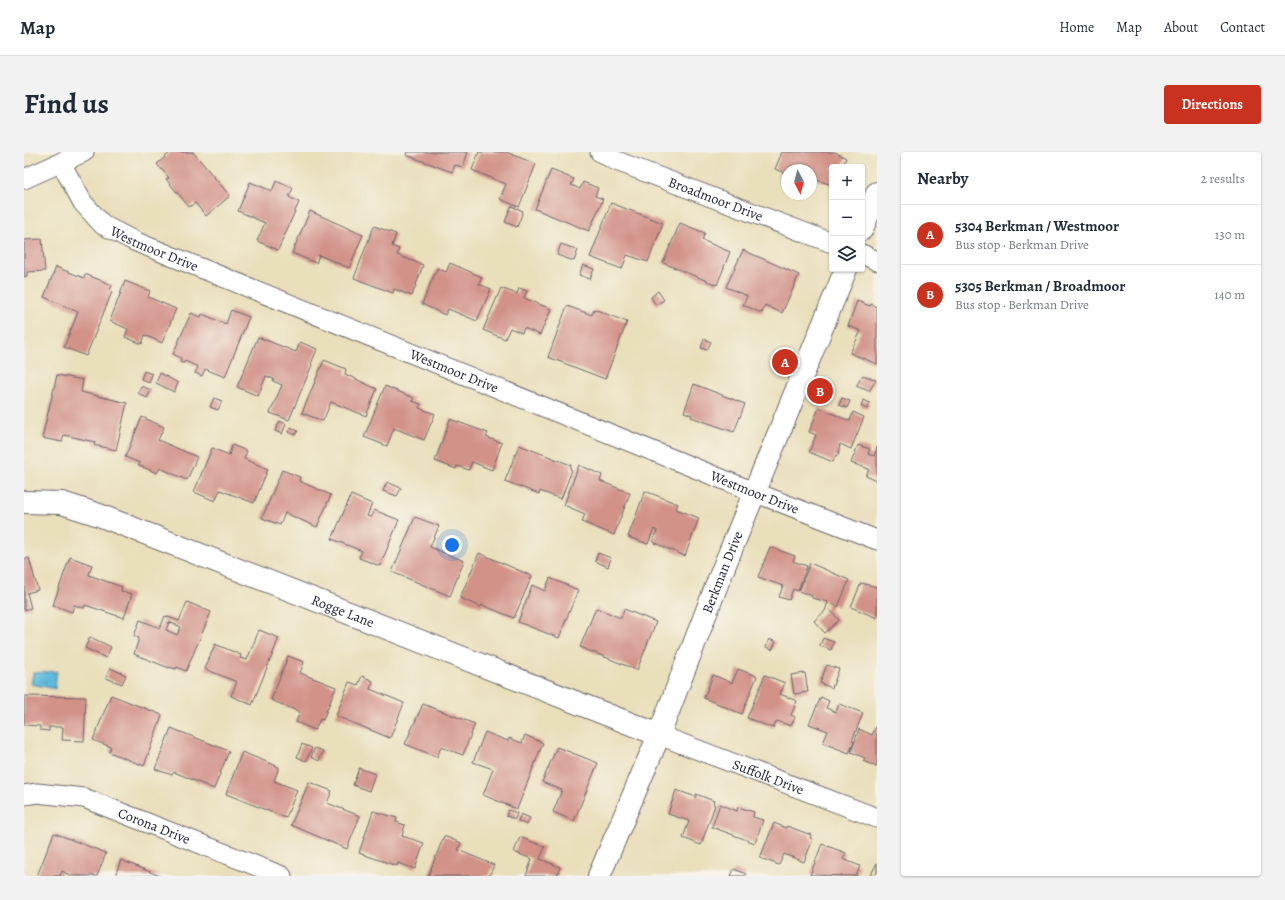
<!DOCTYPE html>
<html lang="en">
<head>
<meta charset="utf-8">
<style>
  body { margin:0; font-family:Alegreya,serif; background:#f2f2f3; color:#1f2937 }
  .controls { position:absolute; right:12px; top:12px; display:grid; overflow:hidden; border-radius:4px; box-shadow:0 1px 3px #0004 }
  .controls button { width:36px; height:36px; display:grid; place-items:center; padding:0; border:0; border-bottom:1px solid #e0e1e3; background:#fff; color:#1f2937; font:20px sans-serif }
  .compass { position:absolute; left:757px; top:12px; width:36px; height:36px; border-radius:50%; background:#fff; box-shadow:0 1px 3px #0004; rotate:173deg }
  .you { position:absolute; left:428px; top:393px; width:14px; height:14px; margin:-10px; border:3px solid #fff; border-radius:50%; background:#1a73e8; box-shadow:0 0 0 6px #1a73e833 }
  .badge { display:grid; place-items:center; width:26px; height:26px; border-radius:50%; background:#c8321e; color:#fff; font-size:13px; font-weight:700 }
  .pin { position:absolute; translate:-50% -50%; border:2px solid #fff; box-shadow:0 1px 4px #0006 }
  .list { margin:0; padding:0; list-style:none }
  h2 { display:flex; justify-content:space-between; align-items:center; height:52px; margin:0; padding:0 16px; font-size:17px }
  h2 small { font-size:13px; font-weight:400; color:#747a83 }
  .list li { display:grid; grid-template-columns:26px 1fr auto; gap:12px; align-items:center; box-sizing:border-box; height:60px; padding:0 16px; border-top:1px solid #e0e1e3 }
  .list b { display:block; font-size:15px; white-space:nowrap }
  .list p { margin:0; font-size:13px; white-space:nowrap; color:#747a83 }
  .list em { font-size:13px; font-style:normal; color:#747a83 }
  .icon { flex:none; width:22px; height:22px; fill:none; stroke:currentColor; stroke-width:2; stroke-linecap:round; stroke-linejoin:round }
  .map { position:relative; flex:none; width:853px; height:724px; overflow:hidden; border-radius:4px }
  header { display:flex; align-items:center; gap:24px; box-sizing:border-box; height:56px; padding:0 20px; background:#fff; border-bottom:1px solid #e0e1e3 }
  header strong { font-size:19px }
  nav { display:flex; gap:22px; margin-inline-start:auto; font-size:14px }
  .intro { display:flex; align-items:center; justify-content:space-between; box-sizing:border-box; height:96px; padding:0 24px }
  h1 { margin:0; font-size:28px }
  .button { padding:10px 18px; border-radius:4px; background:#c8321e; color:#fff; font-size:14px; font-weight:700 }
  main { display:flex; gap:24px; padding:0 24px }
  aside { flex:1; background:#fff; border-radius:4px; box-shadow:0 1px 3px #0004 }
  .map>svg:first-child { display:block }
  .water { fill:url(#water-ripples); stroke:#426e8c }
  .building { fill:#d29288; fill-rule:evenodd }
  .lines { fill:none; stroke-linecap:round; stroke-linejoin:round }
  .street-casing { stroke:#686468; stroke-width:21 }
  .secondary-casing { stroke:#686468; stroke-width:24 }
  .street { stroke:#fff; stroke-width:19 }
  .secondary { stroke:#fff; stroke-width:22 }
  .labels { text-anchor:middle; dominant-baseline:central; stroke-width:4; stroke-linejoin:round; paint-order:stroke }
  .street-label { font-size:14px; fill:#22223b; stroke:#f7f3e8 }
</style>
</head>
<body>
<header>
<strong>Map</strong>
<nav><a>Home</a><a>Map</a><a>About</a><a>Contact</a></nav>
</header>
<div class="intro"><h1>Find us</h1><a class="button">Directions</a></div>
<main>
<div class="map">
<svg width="853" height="724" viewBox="0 0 853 724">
  <defs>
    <pattern id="water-ripples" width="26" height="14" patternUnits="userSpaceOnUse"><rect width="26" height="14" fill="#61bade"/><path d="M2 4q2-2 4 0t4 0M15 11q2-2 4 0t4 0" fill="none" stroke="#5097b5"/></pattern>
  </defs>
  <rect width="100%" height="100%" fill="#f7f3e8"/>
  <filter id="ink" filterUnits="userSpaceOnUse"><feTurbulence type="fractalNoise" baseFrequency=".025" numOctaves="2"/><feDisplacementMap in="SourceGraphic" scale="8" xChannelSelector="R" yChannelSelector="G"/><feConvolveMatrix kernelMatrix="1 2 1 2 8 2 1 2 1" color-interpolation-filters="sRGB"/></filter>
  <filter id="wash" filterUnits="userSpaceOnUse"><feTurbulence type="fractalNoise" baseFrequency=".012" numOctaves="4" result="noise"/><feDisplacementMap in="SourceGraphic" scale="16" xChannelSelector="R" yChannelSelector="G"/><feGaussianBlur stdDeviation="0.9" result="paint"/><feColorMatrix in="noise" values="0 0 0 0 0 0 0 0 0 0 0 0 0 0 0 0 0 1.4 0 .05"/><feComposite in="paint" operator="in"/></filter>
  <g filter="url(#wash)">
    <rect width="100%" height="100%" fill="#eadfbb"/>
    <polygon class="water" points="33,519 31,537 7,532 9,521"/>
    <g id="blocks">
      <g class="building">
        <polygon points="147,0 169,0 206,44 182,64 171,51 165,55 142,27 145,26 133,12"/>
        <polygon points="383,0 444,0 439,15 431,13 428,20 382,3"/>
        <polygon points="455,0 482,0 512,12 495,55 476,47 482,32 448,18"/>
        <polygon points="758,0 811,0 822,6 818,15 808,15 808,33 787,26 787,18 763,18 763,22 751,17"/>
        <polygon points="527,18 550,27 547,33 556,37 559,30 574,36 571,44 579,47 565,79 511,57"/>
        <polygon points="252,29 269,36 265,45 275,50 254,98 233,89 241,71 214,59 226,30 248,39"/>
        <polygon points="587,51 639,71 624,110 603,103 598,117 566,105"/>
        <polygon points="487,54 499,59 493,75 481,70"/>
        <polygon points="286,59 339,83 325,116 295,103 292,111 268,101"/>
        <polygon points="656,71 681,81 678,88 706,100 693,133 639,111"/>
        <polygon points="350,74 372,82 368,94 375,97 373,103 399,113 388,144 370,137 369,141 330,126"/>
        <polygon points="18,87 21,119 3,120 3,124 0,125 0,88"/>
        <polygon points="537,92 554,98 550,109 533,103"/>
        <polygon points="719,98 775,123 758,161 741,153 738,161 719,153 723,144 702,135"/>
        <polygon points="426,111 458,125 455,132 467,137 453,169 424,157 421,163 398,152 413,116 422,120"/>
        <polygon points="559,113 570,117 566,127 555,123"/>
        <polygon points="32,115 60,126 61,122 88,133 86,138 88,140 62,204 40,195 54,160 20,145"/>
        <polygon points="101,129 126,139 124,145 152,157 138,191 121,183 118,192 101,185 104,177 86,169"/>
        <polygon points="477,136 493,142 495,136 503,139 500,146 527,157 516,183 500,176 498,181 486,176 481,187 459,178"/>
        <polygon points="634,139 640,148 632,153 627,145"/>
        <polygon points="833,149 846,154 847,152 853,155 853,212 826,201 837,179 824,174"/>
        <polygon points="543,154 568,163 570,157 603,170 581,227 524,205"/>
        <polygon points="207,158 225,165 201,225 181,217 178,224 171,221 174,215 161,209 160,211 156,210 157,206 149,202 167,161 177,165 178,162 202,172"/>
        <polygon points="234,185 272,200 276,190 293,197 287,212 288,213 265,268 246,261 258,233 249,229 250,227 242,224 234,244 213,235"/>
        <polygon points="680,187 687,190 683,198 677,196"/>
        <polygon points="300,208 322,217 321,222 353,237 342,264 307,250 299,269 278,261"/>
        <polygon points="120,219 128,222 125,231 117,227"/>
        <polygon points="136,221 154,231 150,240 132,231"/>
        <polygon points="33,223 59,228 57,240 103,251 92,298 70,293 71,290 40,283 38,290 18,286"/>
        <polygon points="839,223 852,228 845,239 832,234"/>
        <polygon points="670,232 721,252 710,280 667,265 668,263 660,260"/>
        <polygon points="117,234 127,238 123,246 114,241"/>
        <polygon points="361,234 390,246 388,249 397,252 395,256 411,262 400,288 370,276 363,294 340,285"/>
        <polygon points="190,246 198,249 194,258 186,255"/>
        <polygon points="818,246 826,249 823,256 815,253"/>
        <polygon points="839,248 846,251 843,257 837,254"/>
        <polygon points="795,256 826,269 829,260 840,265 827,297 816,292 814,304 812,303 809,310 785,300 792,283 785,280"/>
        <polygon points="118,265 140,275 134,288 173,305 163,328 136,316 133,321 114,313 116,311 101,305"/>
        <polygon points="426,267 464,281 462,285 478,291 468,318 448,310 445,318 433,314 432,317 411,309"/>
        <polygon points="256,269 262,272 258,282 251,279"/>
        <polygon points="267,275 274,279 271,283 264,280"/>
        <polygon points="208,293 223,299 220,307 244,317 230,351 196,338 191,349 170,340 188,296 205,303"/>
        <polygon points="495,293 547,313 546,317 548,318 537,347 516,339 515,342 481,329"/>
        <polygon points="834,293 846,297 844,302 850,304 853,295 853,329 842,324 845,317 827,311"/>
        <polygon points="555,313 578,323 576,329 606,341 590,383 558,370 561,362 540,353"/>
        <polygon points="258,318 276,325 275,329 307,343 293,375 261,361 256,373 238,366"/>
        <polygon points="363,330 377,336 373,344 359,339"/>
        <polygon points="621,339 654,352 652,357 675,366 661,404 629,390 633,379 630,377 624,392 604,385"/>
        <polygon points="327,343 348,352 343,364 347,365 350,358 375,368 356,414 335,406 338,399 308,387"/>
        <polygon points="391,365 415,374 406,395 440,409 426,444 368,420"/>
        <polygon points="746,395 771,404 769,409 783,414 774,439 769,437 765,448 755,445 759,434 734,425"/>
        <polygon points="455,401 508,424 490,466 458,453 457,455 436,446"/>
        <polygon points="574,401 587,406 584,415 571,409"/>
        <polygon points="46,405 68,413 65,423 98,435 97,439 108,442 100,466 61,453 60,456 50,453 48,460 29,453"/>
        <polygon points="5,406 14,438 3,441 7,456 0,458 0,407"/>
        <polygon points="786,411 825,428 814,455 808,452 806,458 815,468 801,481 790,469 801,459 804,450 788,446 788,444 775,439"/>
        <polygon points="526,426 554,438 535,486 494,470 508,433 521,439"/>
        <polygon points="837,431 853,435 853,466 827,455"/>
        <path d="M163,450L187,460L162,519L153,515L152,517L145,515V516L110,502L115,486L110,484L116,468L136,476L141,464L155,469ZM145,470L157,475L153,483L142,478Z"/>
        <polygon points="572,456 597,466 600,457 632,470 613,518 556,495"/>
        <polygon points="235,478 255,486 228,553 207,544 213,530 181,517 191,492 217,503 216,506 223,508"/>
        <polygon points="66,485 87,495 82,506 61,496"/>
        <polygon points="799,486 810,490 807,498 796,494"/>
        <polygon points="745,487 752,490 748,498 742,495"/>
        <polygon points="264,504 280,510 276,521 312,535 299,568 296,567 291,578 272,570 276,560 247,548"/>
        <polygon points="803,513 815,517 808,536 796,531"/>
        <polygon points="86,516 102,523 98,532 82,526"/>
        <polygon points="714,517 733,524 718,562 680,546 689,523 708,531"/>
        <polygon points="781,521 784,540 770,542 767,523"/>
        <polygon points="741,523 761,531 756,542 773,549 767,563 771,565 767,574 753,569 749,576 723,566"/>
        <polygon points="338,524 349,529 346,537 380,551 366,586 312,564 325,530 334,533"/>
        <polygon points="87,543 138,563 120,614 85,600 87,595 69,588"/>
        <polygon points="0,544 62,545 60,589 38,588 39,575 25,575 25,579 16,578 16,574 0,573"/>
        <polygon points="797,545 805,549 802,556 812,560 815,552 839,561 828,589 830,590 825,601 799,591 804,579 785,572"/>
        <polygon points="399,552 451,572 439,603 417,595 413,605 381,592"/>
        <polygon points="853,573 853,615 839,609 841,606 827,600 835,577 848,583"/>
        <polygon points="147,576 205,599 190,637 150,620 148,623 131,617"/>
        <polygon points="461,580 484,589 485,586 498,591 501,583 519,591 493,657 459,643 469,617 449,610"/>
        <polygon points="278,592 288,596 282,609 273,605"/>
        <polygon points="533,595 574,611 550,669 529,660 538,638 518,630"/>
        <polygon points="291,596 299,599 295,609 287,605"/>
        <polygon points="218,600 255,615 250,629 273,638 262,666 202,642"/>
        <polygon points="335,616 351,622 345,639 329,633"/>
        <polygon points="285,630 308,639 303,651 336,664 323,697 267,673"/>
        <polygon points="652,638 672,645 672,642 690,649 689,652 691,653 677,693 659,686 665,669 644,662"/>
        <polygon points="696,652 713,659 714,655 730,660 729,665 739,668 731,691 688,675"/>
        <polygon points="484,658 493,661 491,667 482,664"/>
        <polygon points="349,659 373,666 372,670 381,673 378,684 400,691 391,717 374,711 373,714 335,701"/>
        <polygon points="497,662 506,666 503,673 494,669"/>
        <polygon points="750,671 762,676 763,674 787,683 786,686 789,687 780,710 760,702 755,713 736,706"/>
        <polygon points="30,681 82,701 73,724 47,724 38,719 36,724 13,724"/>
        <polygon points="420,684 437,691 434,698 470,713 465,724 404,724"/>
        <polygon points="496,685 521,695 516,707 536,715 533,724 502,724 508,707 490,700"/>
        <polygon points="798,692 822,701 819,707 836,714 832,724 786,723"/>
        <polygon points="97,708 136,724 91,724"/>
        <polygon points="853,711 853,724 846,724"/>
        <polygon points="710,717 722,722 721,724 707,724"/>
      </g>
    </g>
  </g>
  <g filter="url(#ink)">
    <use href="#blocks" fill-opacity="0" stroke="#686468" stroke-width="1"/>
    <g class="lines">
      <g class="street-casing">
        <g id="street">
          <path id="s1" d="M576,0L590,8L808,91"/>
          <path id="s2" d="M37,11L59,51L79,73L110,89L730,340L853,388"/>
          <polyline points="0,27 60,0"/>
          <polyline points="838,102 853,109"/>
          <path id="s3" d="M635,583L853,666"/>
          <path id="s4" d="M0,643L13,641L60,646L258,724"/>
        </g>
      </g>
      <g class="secondary-casing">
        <g id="secondary">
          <polyline points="838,77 853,41"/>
          <path id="s5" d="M0,350L38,351L75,363L635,583"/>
          <path id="s6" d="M575,724L635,583L697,422L822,117"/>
        </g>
      </g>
      <use href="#street" class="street"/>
      <use href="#secondary" class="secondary"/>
    </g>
  </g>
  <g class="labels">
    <g class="street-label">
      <text stroke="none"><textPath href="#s1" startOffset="125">Broadmoor Drive</textPath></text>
      <text stroke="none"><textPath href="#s2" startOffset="132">Westmoor Drive</textPath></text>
      <text stroke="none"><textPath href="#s2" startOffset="456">Westmoor Drive</textPath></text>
      <text stroke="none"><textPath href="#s2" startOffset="780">Westmoor Drive</textPath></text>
      <text stroke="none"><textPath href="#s6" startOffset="328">Berkman Drive</textPath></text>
      <text stroke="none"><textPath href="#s5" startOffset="339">Rogge Lane</textPath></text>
      <text stroke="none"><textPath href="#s3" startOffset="117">Suffolk Drive</textPath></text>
      <text stroke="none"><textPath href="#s4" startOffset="136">Corona Drive</textPath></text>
    </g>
  </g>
</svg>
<div class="controls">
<button>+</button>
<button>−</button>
<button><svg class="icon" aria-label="layers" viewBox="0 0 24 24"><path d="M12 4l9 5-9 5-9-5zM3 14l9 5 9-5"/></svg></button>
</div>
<svg class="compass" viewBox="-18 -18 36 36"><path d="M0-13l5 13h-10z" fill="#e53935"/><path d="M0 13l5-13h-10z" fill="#747a83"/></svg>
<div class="you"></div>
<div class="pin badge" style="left:761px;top:210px">A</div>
<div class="pin badge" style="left:796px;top:239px">B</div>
</div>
<aside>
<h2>Nearby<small>2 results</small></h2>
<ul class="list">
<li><span class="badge">A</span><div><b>5304 Berkman / Westmoor</b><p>Bus stop · Berkman Drive</p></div><em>130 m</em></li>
<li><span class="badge">B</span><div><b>5305 Berkman / Broadmoor</b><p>Bus stop · Berkman Drive</p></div><em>140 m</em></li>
</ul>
</aside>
</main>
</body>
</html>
